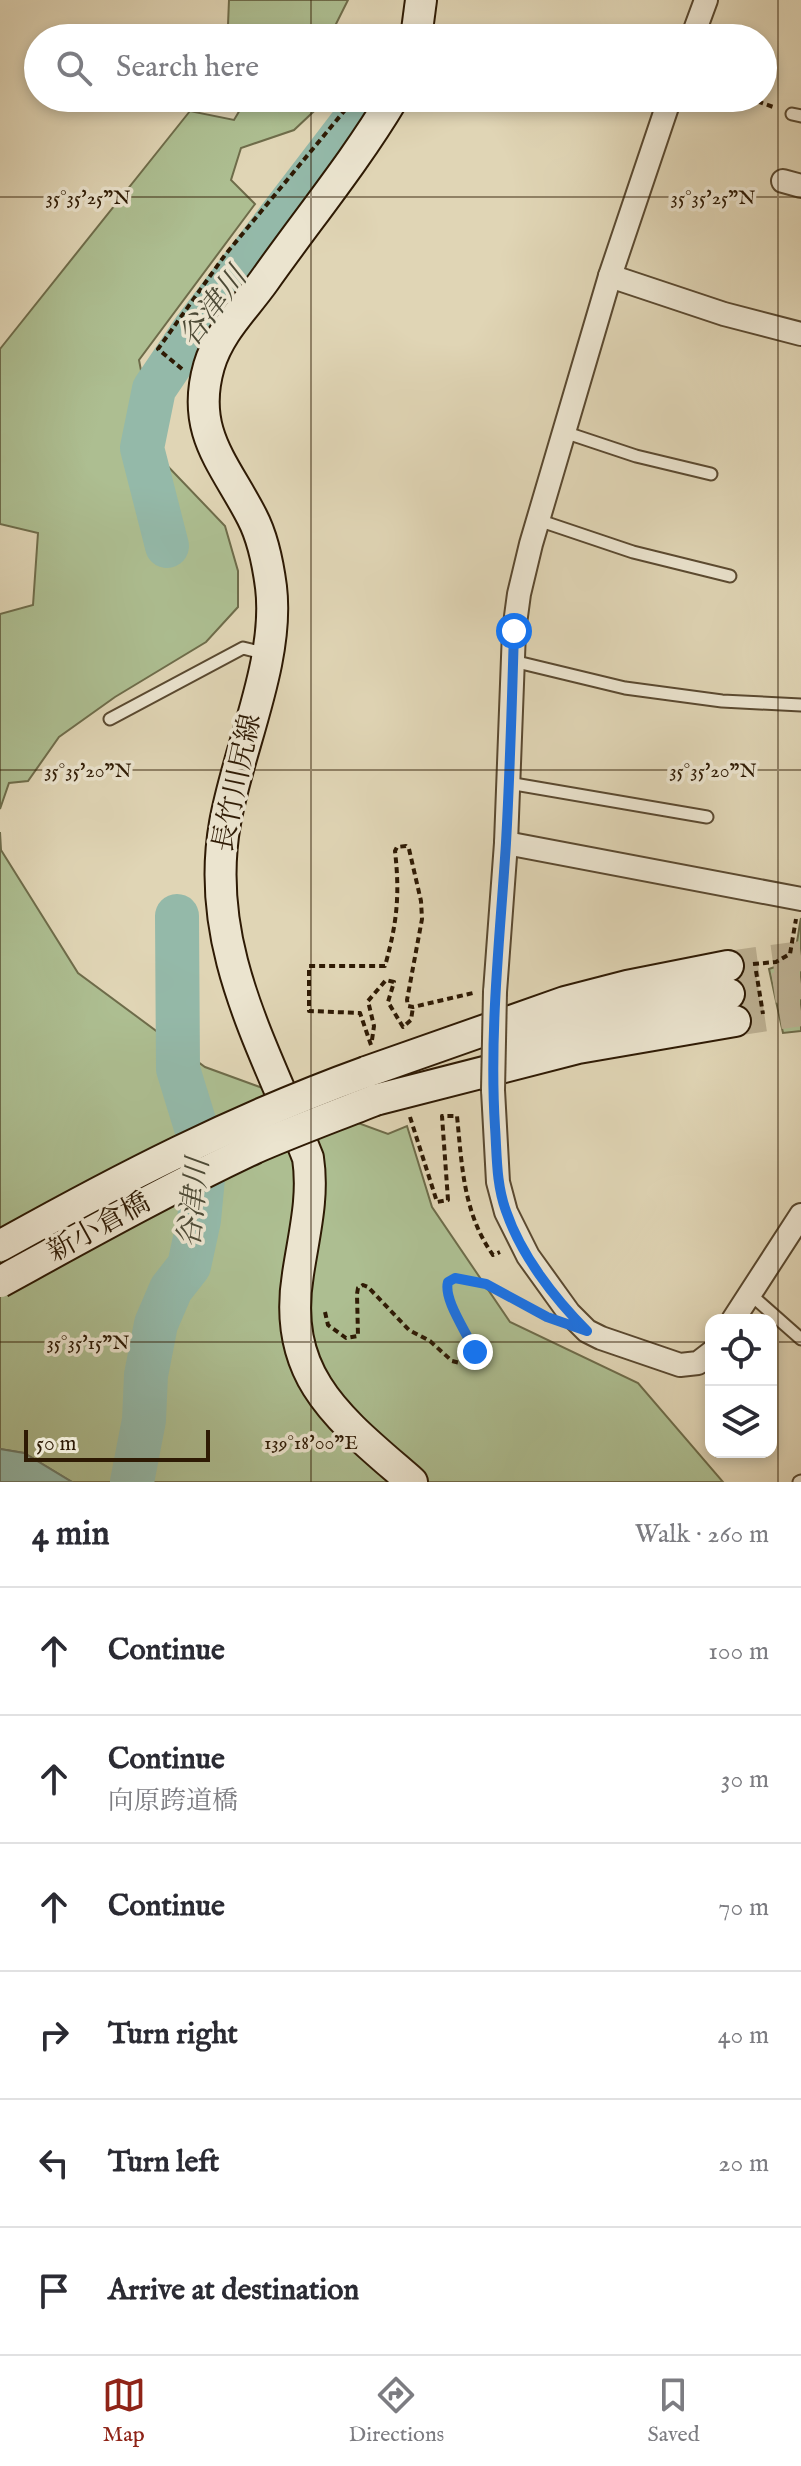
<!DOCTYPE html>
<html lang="en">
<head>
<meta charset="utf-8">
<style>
  body { margin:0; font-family:"IM FELL English","Noto Serif JP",serif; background:#f7f7f7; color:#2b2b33 }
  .controls { position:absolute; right:24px; bottom:24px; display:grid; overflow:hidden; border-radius:16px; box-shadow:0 4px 12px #0003 }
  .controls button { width:72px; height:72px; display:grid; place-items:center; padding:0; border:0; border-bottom:2px solid #e1e1e2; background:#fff; color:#2b2b33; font:40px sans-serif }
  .scale { position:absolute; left:24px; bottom:20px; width:186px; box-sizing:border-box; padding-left:8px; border:4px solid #2e1a04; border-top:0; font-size:22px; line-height:28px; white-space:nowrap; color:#2e1a04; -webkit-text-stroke:6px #ebe4cf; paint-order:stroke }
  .stop { position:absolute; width:24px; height:24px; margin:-18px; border:6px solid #1a73e8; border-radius:50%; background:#fff }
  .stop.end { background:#1a73e8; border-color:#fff; box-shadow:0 2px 8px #0008 }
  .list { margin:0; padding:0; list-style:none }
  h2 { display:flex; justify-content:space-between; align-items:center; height:104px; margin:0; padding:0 32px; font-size:34px }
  h2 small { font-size:26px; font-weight:400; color:#7c7c81 }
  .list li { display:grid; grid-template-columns:52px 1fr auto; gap:24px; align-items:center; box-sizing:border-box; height:128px; padding:0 32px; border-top:2px solid #e1e1e2 }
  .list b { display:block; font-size:30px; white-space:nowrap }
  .list p { margin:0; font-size:26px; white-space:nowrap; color:#7c7c81 }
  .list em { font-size:26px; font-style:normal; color:#7c7c81 }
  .icon { flex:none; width:44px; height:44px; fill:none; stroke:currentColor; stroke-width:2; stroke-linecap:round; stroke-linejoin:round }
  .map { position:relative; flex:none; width:801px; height:1482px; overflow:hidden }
  .search { position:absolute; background:#fff; box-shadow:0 4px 12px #0003; left:24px; right:24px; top:24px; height:88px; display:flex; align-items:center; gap:20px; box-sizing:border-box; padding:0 28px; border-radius:44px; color:#7c7c81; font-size:30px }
  .sheet { height:872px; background:#fff }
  nav { display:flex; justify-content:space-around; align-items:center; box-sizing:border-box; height:112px; border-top:2px solid #e1e1e2; background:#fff; font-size:22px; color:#7c7c81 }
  nav a { display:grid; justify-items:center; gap:4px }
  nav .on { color:#8f2418 }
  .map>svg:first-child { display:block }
  .green { fill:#adbe91; stroke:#6e6c4a; stroke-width:2 }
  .water { fill:#94b9a9; stroke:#6b7967; stroke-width:2 }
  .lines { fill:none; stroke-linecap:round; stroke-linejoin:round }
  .river { stroke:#94b9a9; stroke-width:44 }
  .secondary-tunnel { stroke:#bcb092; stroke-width:30; stroke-dasharray:30 15; stroke-linecap:butt }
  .lane-casing { stroke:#5a4930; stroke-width:15 }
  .street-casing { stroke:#5a4930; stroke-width:26 }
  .secondary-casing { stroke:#2e1a04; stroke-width:34 }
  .path { stroke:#2e1a04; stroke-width:4; stroke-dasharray:6 4; stroke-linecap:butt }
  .lane { stroke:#ebe4cf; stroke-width:11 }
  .street { stroke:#ebe4cf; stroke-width:22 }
  .secondary { stroke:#ebe4cf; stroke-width:30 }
  .street-bridge-casing { stroke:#5a4930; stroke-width:26; stroke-linecap:butt }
  .secondary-bridge-casing { stroke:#2e1a04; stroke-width:34; stroke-linecap:butt }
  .street-bridge { stroke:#ebe4cf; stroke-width:22 }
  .secondary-bridge { stroke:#ebe4cf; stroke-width:30 }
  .route { stroke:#1a73e8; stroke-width:10 }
  .ticks { fill:none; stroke:#2e1a04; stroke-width:2; stroke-opacity:0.45 }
  .labels { text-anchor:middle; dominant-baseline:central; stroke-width:7; stroke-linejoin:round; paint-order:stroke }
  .street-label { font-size:28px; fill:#2e1a04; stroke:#ebe4cf }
  .water-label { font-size:30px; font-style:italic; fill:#4d4a36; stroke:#ebe4cf }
  .ticks-label { font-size:20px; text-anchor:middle; fill:#2e1a04; stroke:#ebe4cf; stroke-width:7; stroke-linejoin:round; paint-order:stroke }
</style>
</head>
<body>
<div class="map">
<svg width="801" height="1482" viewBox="0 0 801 1482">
  <rect width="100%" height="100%" fill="#e0d5b5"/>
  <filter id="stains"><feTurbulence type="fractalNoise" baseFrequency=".0025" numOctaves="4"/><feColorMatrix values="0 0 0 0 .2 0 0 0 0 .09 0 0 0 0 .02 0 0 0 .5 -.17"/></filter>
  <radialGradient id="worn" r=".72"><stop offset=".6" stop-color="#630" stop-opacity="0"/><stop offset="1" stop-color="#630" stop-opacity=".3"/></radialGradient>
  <g class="green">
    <polygon points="229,0 348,0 329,38 250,38 228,25"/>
    <polygon points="247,98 328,98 294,130 241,148 231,180 255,204 139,360 157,455 225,526 238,571 238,607 206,642 115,697 59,737 28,781 9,783 0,809 0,614 33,605 38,533 0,524 0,349 190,111 234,120"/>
    <polygon points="0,832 1,850 78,973 205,1067 388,1134 407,1126 432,1207 510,1322 638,1383 723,1482 72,1482 24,1453 0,1449"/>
    <path d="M801,918V1031L783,1033L769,969C801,960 795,946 801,918Z"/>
  </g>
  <polygon class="water" points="0,1449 24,1453 72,1482 0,1482"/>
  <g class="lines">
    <g class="river">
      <polyline points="167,546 142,448 154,389 194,330 371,98"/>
      <polyline points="132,1482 144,1420 146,1375 156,1324 171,1289 189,1266 199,1220 205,1157 178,1069 177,916"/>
    </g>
    <g class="secondary-tunnel">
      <polyline points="728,966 801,956"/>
      <polyline points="729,994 801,984"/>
      <polyline points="735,1021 801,1011"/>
    </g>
    <g class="lane-casing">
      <g id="lane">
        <polyline points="792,114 801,116"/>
        <polyline points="564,432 636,456 711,474"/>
        <polyline points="538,520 633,552 730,576"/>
        <polyline points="513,661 625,688 722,701 801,705"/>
        <polyline points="110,719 243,648 267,654"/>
        <polyline points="508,783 707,817"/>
        <polyline points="750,1294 801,1339"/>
        <polyline points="799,1482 801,1481"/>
      </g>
    </g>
    <g class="street-casing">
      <g id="street">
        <polyline points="692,38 706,0"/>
        <polyline points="783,181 801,186"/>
        <polyline points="610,276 724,314 801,334"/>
        <polyline points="506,843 801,899"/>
        <polyline points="495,992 506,843 514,631 519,594 531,544 610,276 670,98"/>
        <polyline points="493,1090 498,1182 506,1212 528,1256 569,1313 587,1331 601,1338 680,1365 698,1363 711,1353"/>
        <polyline points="733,1320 801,1215"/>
      </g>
    </g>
    <g class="secondary-casing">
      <g id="secondary">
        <polyline points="416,38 421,0"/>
        <path d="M393,98C355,162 307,220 264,281C244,309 219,332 209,366C190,432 225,464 252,517C263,538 268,564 271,587C280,661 238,749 225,823C203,947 265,1047 308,1158C314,1197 304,1234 298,1274C281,1378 341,1420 412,1482"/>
        <polyline points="512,1038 729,994"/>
        <polyline points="366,1072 565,1002 627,986 728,966"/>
        <polyline points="375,1100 578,1048 735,1021"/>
      </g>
    </g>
    <g class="path">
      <polyline points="748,98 776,108"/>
      <polyline points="182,369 158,349 225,255 355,98"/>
      <polyline points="753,964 776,962 790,954 796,919"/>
      <polyline points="756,971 763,1014"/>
      <polyline points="372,1040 374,1026 368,1001 386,980 394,982 388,1002 403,1027 411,1020 413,1007"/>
      <path d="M371,1045L360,1013L309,1011V966H385C397,923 400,895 395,851L397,847L406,846L409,849L421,901L422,919L407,1000L408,1006L413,1007L473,993"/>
      <path d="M410,1117L437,1202L448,1200L442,1116H457C462,1165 463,1213 493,1255L500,1252"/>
      <path d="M325,1312L328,1325L346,1338L358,1336L357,1294L358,1288L363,1285L368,1287L409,1330L430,1341L452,1361L460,1363L474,1359L475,1352C468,1334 443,1300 448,1282L455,1278L486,1284L537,1310"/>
    </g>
    <use href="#lane" class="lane"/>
    <use href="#street" class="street"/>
    <use href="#secondary" class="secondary"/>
    <g class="street-bridge-casing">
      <polyline id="street-bridge" points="493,1090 495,992"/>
    </g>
    <g class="secondary-bridge-casing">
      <g id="secondary-bridge">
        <path d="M0,1246C120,1179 236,1119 366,1072"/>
        <path d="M0,1282C84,1236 168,1189 255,1148C294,1131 335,1116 375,1100"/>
      </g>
    </g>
    <use href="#street-bridge" class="street-bridge"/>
    <use href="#secondary-bridge" class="secondary-bridge"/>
  </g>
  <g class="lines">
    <path class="route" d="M475,1352C468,1334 443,1300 448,1282L455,1278L486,1284L547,1317L587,1331C554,1298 521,1255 506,1211C496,1184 497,1155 495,1127C489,1032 500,938 506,843C510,772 512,701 514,631"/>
  </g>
  <path class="ticks" d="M311,0V38M778,0V1482M311,98V1482M0,197H801M0,770H801M0,1342H711M771,1342H801"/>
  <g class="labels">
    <g class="street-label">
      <text transform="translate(238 783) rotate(-78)">長竹川尻線</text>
      <text transform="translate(99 1228) rotate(-29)">新小倉橋</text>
    </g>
    <g class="water-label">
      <text transform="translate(214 308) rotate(-53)">谷津川</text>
      <text transform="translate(195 1203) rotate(-84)">谷津川</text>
    </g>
  </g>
  <g class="ticks-label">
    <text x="88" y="204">35°35'25"N</text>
    <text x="713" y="204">35°35'25"N</text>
    <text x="88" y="777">35°35'20"N</text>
    <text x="713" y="777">35°35'20"N</text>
    <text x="88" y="1349">35°35'15"N</text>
    <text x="311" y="1449">139°18'00"E</text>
  </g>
  <rect width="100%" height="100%" filter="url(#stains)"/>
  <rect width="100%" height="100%" fill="url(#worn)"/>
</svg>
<div class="controls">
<button><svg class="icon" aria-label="locate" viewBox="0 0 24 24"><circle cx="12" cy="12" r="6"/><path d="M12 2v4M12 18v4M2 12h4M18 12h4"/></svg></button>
<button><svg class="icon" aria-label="layers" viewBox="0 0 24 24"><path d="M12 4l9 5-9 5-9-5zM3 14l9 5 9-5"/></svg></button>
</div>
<div class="scale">50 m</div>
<div class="stop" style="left:514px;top:631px"></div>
<div class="stop end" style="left:475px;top:1352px"></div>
<div class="search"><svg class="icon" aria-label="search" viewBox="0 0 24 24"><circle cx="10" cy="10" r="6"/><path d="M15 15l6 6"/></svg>Search here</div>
</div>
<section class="sheet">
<h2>4 min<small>Walk · 260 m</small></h2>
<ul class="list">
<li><svg class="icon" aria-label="ahead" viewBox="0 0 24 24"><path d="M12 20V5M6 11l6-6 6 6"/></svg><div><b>Continue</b></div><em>100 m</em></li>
<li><svg class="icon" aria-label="ahead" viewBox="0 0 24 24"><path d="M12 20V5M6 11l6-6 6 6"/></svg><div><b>Continue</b><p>向原跨道橋</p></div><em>30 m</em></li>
<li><svg class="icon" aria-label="ahead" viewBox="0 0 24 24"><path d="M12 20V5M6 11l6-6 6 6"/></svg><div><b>Continue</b></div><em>70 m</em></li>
<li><svg class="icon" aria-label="right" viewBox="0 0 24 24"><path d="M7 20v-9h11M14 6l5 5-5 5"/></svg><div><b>Turn right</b></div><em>40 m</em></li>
<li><svg class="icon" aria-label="left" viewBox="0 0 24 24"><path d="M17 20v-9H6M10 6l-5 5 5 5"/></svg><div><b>Turn left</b></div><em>20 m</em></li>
<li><svg class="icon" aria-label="arrive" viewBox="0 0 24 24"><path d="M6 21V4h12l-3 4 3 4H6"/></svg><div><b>Arrive at destination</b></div></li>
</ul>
</section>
<nav>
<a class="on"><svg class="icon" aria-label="map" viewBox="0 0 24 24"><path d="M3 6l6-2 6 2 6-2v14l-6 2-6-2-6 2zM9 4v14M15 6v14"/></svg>Map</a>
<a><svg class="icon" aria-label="directions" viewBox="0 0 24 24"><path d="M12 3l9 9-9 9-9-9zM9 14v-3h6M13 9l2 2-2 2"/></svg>Directions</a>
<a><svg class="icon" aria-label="saved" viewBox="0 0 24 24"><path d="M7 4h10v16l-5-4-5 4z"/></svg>Saved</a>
</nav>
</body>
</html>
